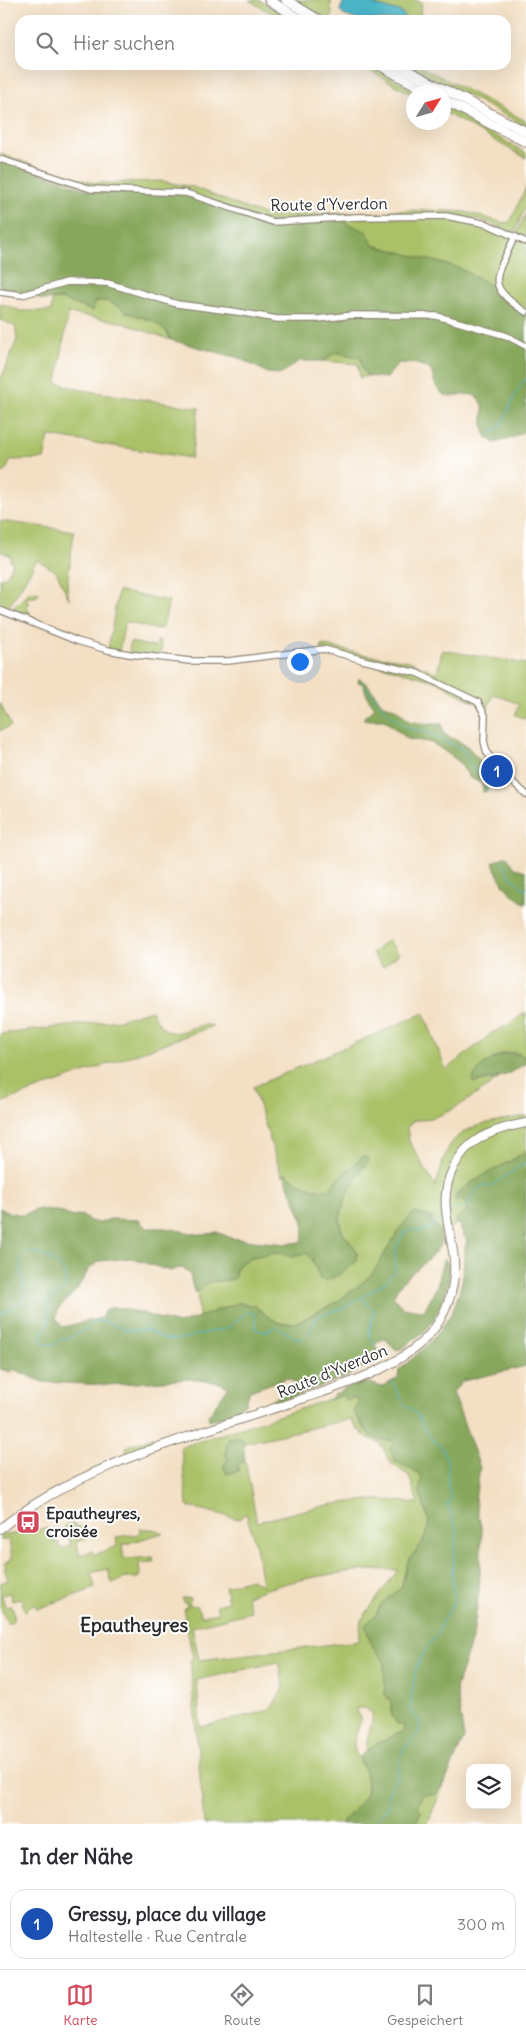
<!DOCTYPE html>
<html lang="de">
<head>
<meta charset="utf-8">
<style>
  body { margin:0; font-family:Delius,sans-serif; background:#f7f7f7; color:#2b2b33 }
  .controls { position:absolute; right:15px; bottom:15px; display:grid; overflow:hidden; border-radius:10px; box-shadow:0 5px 20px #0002 }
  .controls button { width:45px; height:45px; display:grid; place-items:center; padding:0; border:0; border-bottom:1px solid #e1e1e2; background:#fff; color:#2b2b33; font:25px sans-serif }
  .compass { position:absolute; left:406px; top:85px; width:45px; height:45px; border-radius:50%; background:#fff; box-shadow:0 5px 20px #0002; rotate:53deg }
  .you { position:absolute; left:299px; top:661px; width:18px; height:18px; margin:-12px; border:4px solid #fff; border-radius:50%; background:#1a73e8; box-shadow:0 0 0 8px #1a73e833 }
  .badge { display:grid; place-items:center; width:32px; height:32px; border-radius:50%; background:#d1495b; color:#fff; font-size:16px; font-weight:700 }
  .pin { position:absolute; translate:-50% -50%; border:2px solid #fff; box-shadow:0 1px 5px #0006 }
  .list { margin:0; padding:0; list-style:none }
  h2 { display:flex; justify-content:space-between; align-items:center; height:65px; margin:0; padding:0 20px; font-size:21px }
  h2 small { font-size:16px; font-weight:400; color:#7c7c81 }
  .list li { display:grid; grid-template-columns:32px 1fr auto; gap:15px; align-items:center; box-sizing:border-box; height:70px; margin:0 10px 10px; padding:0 10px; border:1px solid #e1e1e2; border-radius:15px }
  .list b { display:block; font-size:19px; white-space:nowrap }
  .list p { margin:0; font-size:16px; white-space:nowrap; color:#7c7c81 }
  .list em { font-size:16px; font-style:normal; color:#7c7c81 }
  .icon { flex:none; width:28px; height:28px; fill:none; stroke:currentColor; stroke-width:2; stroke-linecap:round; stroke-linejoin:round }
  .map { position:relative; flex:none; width:526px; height:1824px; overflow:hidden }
  .search { position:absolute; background:#fff; box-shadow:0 5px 20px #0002; left:15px; right:15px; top:15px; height:55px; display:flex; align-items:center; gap:12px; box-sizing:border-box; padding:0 18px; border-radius:15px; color:#7c7c81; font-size:19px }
  .sheet { height:145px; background:#fff }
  nav { display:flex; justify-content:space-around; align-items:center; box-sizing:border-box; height:70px; border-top:1px solid #e1e1e2; background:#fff; font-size:14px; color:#7c7c81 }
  nav a { display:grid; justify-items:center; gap:2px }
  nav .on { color:#d1495b }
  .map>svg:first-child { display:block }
  .green { fill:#aac167; stroke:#6a7649; fill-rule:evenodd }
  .forest { fill:#87a75c; stroke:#596944 }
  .water { fill:#4bb5c8; stroke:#3b707a }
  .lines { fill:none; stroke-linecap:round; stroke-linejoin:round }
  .stream { stroke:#4bb5c8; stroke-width:1 }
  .tertiary-casing { stroke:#8f8577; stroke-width:8 }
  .primary-casing { stroke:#8f8577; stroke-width:10 }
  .motorway-casing { stroke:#8f8577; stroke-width:11 }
  .tertiary { stroke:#fff; stroke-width:5.5 }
  .primary { stroke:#fff; stroke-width:8 }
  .motorway { stroke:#fff; stroke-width:9 }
  .labels { text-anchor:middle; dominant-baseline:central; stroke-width:4; stroke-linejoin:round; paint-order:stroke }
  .street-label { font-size:16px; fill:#2b2b2b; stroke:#fff }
  .poi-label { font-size:16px; font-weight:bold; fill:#2b2b2b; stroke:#fff; text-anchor:start }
  .quarter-label { font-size:19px; font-weight:bold; fill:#2b2b2b; stroke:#fff }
</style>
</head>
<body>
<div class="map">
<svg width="526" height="1824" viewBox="0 0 526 1824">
  <rect width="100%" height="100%" fill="#fff"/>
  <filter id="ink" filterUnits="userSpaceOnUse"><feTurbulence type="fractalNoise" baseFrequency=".02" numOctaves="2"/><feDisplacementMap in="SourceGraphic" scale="10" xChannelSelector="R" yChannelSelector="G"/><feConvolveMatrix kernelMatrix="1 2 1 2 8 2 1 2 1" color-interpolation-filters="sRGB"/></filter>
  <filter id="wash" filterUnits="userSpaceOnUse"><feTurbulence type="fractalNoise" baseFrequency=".0096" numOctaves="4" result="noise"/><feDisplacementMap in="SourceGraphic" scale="20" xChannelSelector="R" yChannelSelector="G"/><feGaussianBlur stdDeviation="1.12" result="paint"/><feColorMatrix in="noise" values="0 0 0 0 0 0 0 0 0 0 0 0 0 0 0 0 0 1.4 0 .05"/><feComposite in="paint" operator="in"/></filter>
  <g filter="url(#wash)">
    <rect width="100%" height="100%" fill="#f3dfc3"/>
    <g class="green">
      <polygon points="249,0 259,0 292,20 282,20"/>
      <polygon points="296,0 332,0 330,8 332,11 332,18 328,19"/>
      <path d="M361,0H412L422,2L419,20H405V17C402,12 398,9 392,10Z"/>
      <polygon points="360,65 369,65 418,92 414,92 413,95"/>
      <polygon points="409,65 418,65 526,121 526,126"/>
      <polygon points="444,106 526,153 526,158 444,112"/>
      <polygon points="0,154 70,177 96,183 161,181 193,187 250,210 269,215 369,213 381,214 273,221 91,188 0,159"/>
      <path d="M526,187V206L514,233C494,223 470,216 447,215C431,214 402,218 389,211L428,210L466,212L505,223L510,222Z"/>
      <polygon points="526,213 526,235 523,240 526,242 526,317 500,298 490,285 459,268 373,245 335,218 458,217 515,236"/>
      <polygon points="61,299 93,310 96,301 107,301 120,307 125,312 153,321 166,331 171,340 120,322 68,313 57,383 82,390 199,408 191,458 49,436 44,459 11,460 5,472 0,472 0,382 17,339 15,326 0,320 0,303 21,311 51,311 52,300"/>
      <polygon points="336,352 361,358 362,368 367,376 360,378 358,364 323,361"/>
      <polygon points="0,521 74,531 67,587 69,599 56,571 37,560 6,612 0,610 0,578 6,577 13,563 10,561 11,556 0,551"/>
      <polygon points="30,591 39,593 36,597 28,597 26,601 29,603 26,609 30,611 26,620 8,613"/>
      <polygon points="118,591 169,601 163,628 155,629 125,622 119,652 108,650"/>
      <polygon points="158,640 162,645 160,658 129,654 130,642 156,647"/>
      <polygon points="322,645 366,655 409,661 437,673 442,650 526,664 526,719 515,715 519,704 494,694 488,707 482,707 435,681 321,649"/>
      <polygon points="0,703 11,726 0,731"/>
      <polygon points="388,940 399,954 383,967 372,954"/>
      <path d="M151,1010C172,1054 188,1019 213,1026L0,1103V1034L119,1020Z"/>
      <path d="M526,1012V1058C507,1042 484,1064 473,1078L474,1083L500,1078C477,1093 443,1122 414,1120L407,1128L409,1141L435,1186C440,1173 443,1157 450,1145C465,1122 502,1121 526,1116V1151L456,1195V1202L461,1200L467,1206V1210L457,1220L458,1223L442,1234C439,1227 432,1223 428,1216L419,1213L391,1243L377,1267L369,1278L337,1302L295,1323H279L267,1316L260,1310L246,1304L238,1303L199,1317L197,1292L209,1282L230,1280L235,1276C235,1257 264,1252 279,1253C283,1253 287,1255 291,1256C295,1257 301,1253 306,1252L312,1259L320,1279L343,1271L357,1261C360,1247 346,1241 342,1230C334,1210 356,1177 368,1161L348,1170L328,1189C313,1192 297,1183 286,1173L282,1177L253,1087L424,1013L446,1070L492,1033L508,1025Z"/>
      <path d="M343,1395L360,1401L353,1411C368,1436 363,1433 392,1441L412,1471L419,1473L422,1479L419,1491L429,1520L427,1533L416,1552L409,1558L401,1588L381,1604L376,1615L371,1644L384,1662L385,1694L391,1703L392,1716L404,1726L403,1732L394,1734C390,1740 374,1745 367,1751C364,1737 374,1726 372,1713L365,1708H356L361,1720L354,1741L355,1751L368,1777L365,1799L344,1820L343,1824H204L190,1660L193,1659L184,1613V1608L187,1607L186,1602H183L182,1598H190L189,1605L198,1606L201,1616L218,1613L216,1605L228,1602L225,1587L251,1579L262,1585L256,1546L246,1513L239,1519L187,1506L181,1447ZM351,1419L357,1428L366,1437L380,1443L391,1463L409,1476L418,1503C407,1503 395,1500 383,1500C341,1499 297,1512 257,1522L245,1460L237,1465L223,1466L228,1460L226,1457L227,1444L238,1436L245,1443ZM398,1570L361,1620L359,1641L199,1660L192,1627L251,1612L247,1596C289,1579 353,1568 398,1570ZM278,1662L284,1687L270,1710L200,1727L197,1680Z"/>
      <polygon points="153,1437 155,1445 127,1455 126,1447"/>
      <path d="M75,1524V1527H84L87,1539L76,1542L80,1555L92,1551L94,1555L117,1546L116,1537L139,1534L140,1529H153L163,1533L122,1545L124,1559L153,1557L154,1562L139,1563L140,1575L138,1578H126L112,1583L108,1569L91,1573L95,1588L37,1609L35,1604L25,1611L21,1599L12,1601L10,1593L2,1595L5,1607L12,1606C15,1615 16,1618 9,1625L0,1607V1583L8,1580L4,1568L6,1567L4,1563L12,1559L9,1540H0V1533L7,1535L48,1528L49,1530L60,1529L62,1532L53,1535L55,1542H58L61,1549L71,1545L64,1526Z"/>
      <polygon points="446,1780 427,1824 415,1824 421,1812 417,1805 423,1794 436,1794"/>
    </g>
    <g class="forest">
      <path d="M0,160L91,191L186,194L273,223L335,218L367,232L373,245L459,268L490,285L500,298L526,317V430L512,438L494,443C473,430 491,410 478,398C467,388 449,404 439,390C433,384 434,376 430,369L417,364L399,363L386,378L367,376L362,368L361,358L336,352L323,361H299L281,374L268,373L239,358L171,340L166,331L153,321L125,312L120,307L107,301H96L93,311L61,299L43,300L36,297L34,293L28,295L0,290Z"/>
      <polygon points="359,678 368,685 383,705 395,708 409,721 425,724 442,724 444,734 467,746 490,772 487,791 483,792 482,783 470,778 457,760 437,746 429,742 408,739 384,720 364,720 364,717 375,708 368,698 363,684 358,682"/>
      <path d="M506,856L515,868L526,871V904C508,894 499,881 493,862Z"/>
      <path d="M505,1054H519L526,1058V1063L506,1075L474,1083L472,1082C476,1068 491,1058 505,1054Z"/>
      <path d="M526,1151V1366L463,1381L453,1392L480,1468L475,1500L482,1531L479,1591L473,1636L456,1688L464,1738L446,1780L436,1794H423L417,1805L421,1812L415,1824H343L344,1820C369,1795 373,1791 359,1757L377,1743L391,1738L396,1733L403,1732L404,1726L397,1724L392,1716L391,1703L385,1694L384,1662L371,1644L365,1625L376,1615L381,1604L401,1588L409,1558L416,1552L427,1533L429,1520L419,1491L422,1479L419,1473L396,1462L389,1449L394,1444L392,1441C368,1441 364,1428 353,1410L359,1401L354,1397L345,1400L343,1395L329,1400L335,1394L352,1386L367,1382L382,1387L398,1378L399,1370C434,1340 454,1323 463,1276C465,1263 462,1253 467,1241L456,1220L467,1210V1206L461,1200L456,1202L454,1199C463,1181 509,1165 526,1151Z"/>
      <path d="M363,1156L368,1158V1161C356,1177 333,1211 342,1231C347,1242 360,1247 357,1261C346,1269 338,1277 325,1281L320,1279L312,1259L306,1253L292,1257L278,1253L251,1257L240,1264L236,1269L234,1279L209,1282L197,1292H194L190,1275L183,1267L170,1271L130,1258L100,1261L89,1269L76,1291L58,1309L56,1318L62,1327L67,1326L101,1318L105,1310L114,1307L143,1313L150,1316L179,1324L238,1303L255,1306L267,1316L279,1323H295L337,1302L368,1278L377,1267L401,1226L415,1212L432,1218V1223L440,1230C442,1236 442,1243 438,1248C425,1266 401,1276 393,1297L403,1308L424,1311L437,1286L443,1260L445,1259C457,1274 439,1312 429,1326C425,1332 417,1337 411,1341C406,1346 402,1351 394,1349L387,1340L383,1339L375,1344L380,1358L346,1377L273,1404L271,1401L296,1385L292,1380L287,1378L250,1391L245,1404L225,1416L209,1420L208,1416L228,1387L220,1383L189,1379L109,1385L43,1382L13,1369L11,1372L0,1369V1208L7,1212L22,1215L39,1209L58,1211L73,1217L81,1215L90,1221L99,1223L110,1219L139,1220L144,1226L148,1228H165L203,1235L217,1232L231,1238L253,1241L287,1244L299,1242C315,1231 287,1189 284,1173H286C297,1183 313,1192 328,1189Z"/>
      <path d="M238,1436L245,1443L243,1444L245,1460L238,1465V1471L227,1474L223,1466L228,1460C224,1454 226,1445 229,1438Z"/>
    </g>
    <path class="water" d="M344,0H359L392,10C398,9 401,12 405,17L404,20H358L343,15L340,10Z"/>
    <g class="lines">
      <g class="stream">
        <path d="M489,435C493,431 498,430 501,425C511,409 513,392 526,378"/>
        <path d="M361,682C372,694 380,705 391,717H395C400,725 414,732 424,731L463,750L470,765L483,776L487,791"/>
        <polyline points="501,861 512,878 526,890"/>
        <path d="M449,1212L455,1208H464C472,1200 471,1189 485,1185L491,1186L526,1162"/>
        <polyline points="363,1298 367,1304 374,1310 369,1334 377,1348"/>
        <path d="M0,1314C52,1292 0,1267 30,1252C44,1255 61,1261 65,1276C65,1280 67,1284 65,1288C62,1293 54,1297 49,1300V1322L40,1340L43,1344L55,1345L61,1339H68L86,1329L91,1323L99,1321L106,1322L126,1330H147L163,1338L176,1340L231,1327L247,1311L254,1313L257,1330L266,1332L273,1327H277L300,1340L309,1333L316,1319L322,1315L344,1308L386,1282L395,1271L396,1248L403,1234L411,1229L420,1231L428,1229L443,1216"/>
        <polyline points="376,1824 377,1818 387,1808 389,1791 398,1777 399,1765 403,1750 418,1734 420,1721 410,1710 416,1668 427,1647 438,1634 441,1623 454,1603 452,1574 457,1531 447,1504 451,1501 447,1478 449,1469 443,1449 429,1436 423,1427 418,1416 403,1402 392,1381"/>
      </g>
    </g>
  </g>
  <g filter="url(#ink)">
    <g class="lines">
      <g class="tertiary-casing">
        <g id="tertiary">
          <polyline points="0,159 91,189 186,193 273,222 357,217 446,216 487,224 526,242"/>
          <path d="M515,236C497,277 482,284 526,312"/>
          <polyline points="0,292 22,295 67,282 107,283 177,304 238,312 277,319 318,319 353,315 437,316 507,336 526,346"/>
          <polyline points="0,610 77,641 108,650 129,654 190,661 228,661 324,649 363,660 417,673 478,702 485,715 484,741 487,753 507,777 526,794"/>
        </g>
      </g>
      <g class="primary-casing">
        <path id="primary" d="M0,1529C79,1464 200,1434 296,1401C338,1387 395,1370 427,1337C446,1317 456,1288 454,1261C453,1243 447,1226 446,1209C443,1182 456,1152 480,1138C494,1130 510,1126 526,1123"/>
      </g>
      <g class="motorway-casing">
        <g id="motorway">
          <polyline points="269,0 301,20"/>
          <polyline points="286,0 319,20"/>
          <polyline points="379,65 429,92"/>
          <polyline points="397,65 526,132"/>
          <polyline points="444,100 526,142"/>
        </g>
      </g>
      <use href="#tertiary" class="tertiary"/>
      <use href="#primary" class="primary"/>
      <use href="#motorway" class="motorway"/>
    </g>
  </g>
  <defs>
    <g id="bus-square" transform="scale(1.25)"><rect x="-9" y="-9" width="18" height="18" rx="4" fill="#d1495b" stroke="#fff"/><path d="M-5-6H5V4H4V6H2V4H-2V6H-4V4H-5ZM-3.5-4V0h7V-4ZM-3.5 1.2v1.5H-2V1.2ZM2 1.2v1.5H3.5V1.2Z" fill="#fff"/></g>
  </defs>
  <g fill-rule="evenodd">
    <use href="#bus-square" x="28" y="1522"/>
  </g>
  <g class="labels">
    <g class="street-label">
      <text transform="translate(329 204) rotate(-1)">Route d'Yverdon</text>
      <text transform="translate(332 1371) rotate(-22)">Route d'Yverdon</text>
    </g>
    <g class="poi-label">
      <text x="46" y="1513">Epautheyres,<tspan x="46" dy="18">croisée</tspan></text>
    </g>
    <g class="quarter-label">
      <text x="134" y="1625">Epautheyres</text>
    </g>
  </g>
</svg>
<div class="controls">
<button><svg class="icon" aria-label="layers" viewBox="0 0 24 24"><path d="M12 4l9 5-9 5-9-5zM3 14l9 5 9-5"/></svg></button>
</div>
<svg class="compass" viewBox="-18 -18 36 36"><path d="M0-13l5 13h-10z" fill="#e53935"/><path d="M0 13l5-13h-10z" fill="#7c7c81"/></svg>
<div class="you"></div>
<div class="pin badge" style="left:497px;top:771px;background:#1a4fb4">1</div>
<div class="search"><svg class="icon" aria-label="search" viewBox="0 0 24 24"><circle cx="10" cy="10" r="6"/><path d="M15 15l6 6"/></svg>Hier suchen</div>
</div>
<section class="sheet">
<h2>In der Nähe<small></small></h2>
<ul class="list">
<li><span class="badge" style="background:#1a4fb4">1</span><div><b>Gressy, place du village</b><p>Haltestelle · Rue Centrale</p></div><em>300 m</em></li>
</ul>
</section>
<nav>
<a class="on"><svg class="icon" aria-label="map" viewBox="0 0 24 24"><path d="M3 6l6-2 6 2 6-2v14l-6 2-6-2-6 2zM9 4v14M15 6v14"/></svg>Karte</a>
<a><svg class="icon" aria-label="directions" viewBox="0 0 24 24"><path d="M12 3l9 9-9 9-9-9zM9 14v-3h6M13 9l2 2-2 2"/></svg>Route</a>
<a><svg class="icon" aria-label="saved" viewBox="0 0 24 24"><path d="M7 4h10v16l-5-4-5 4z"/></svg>Gespeichert</a>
</nav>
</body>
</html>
